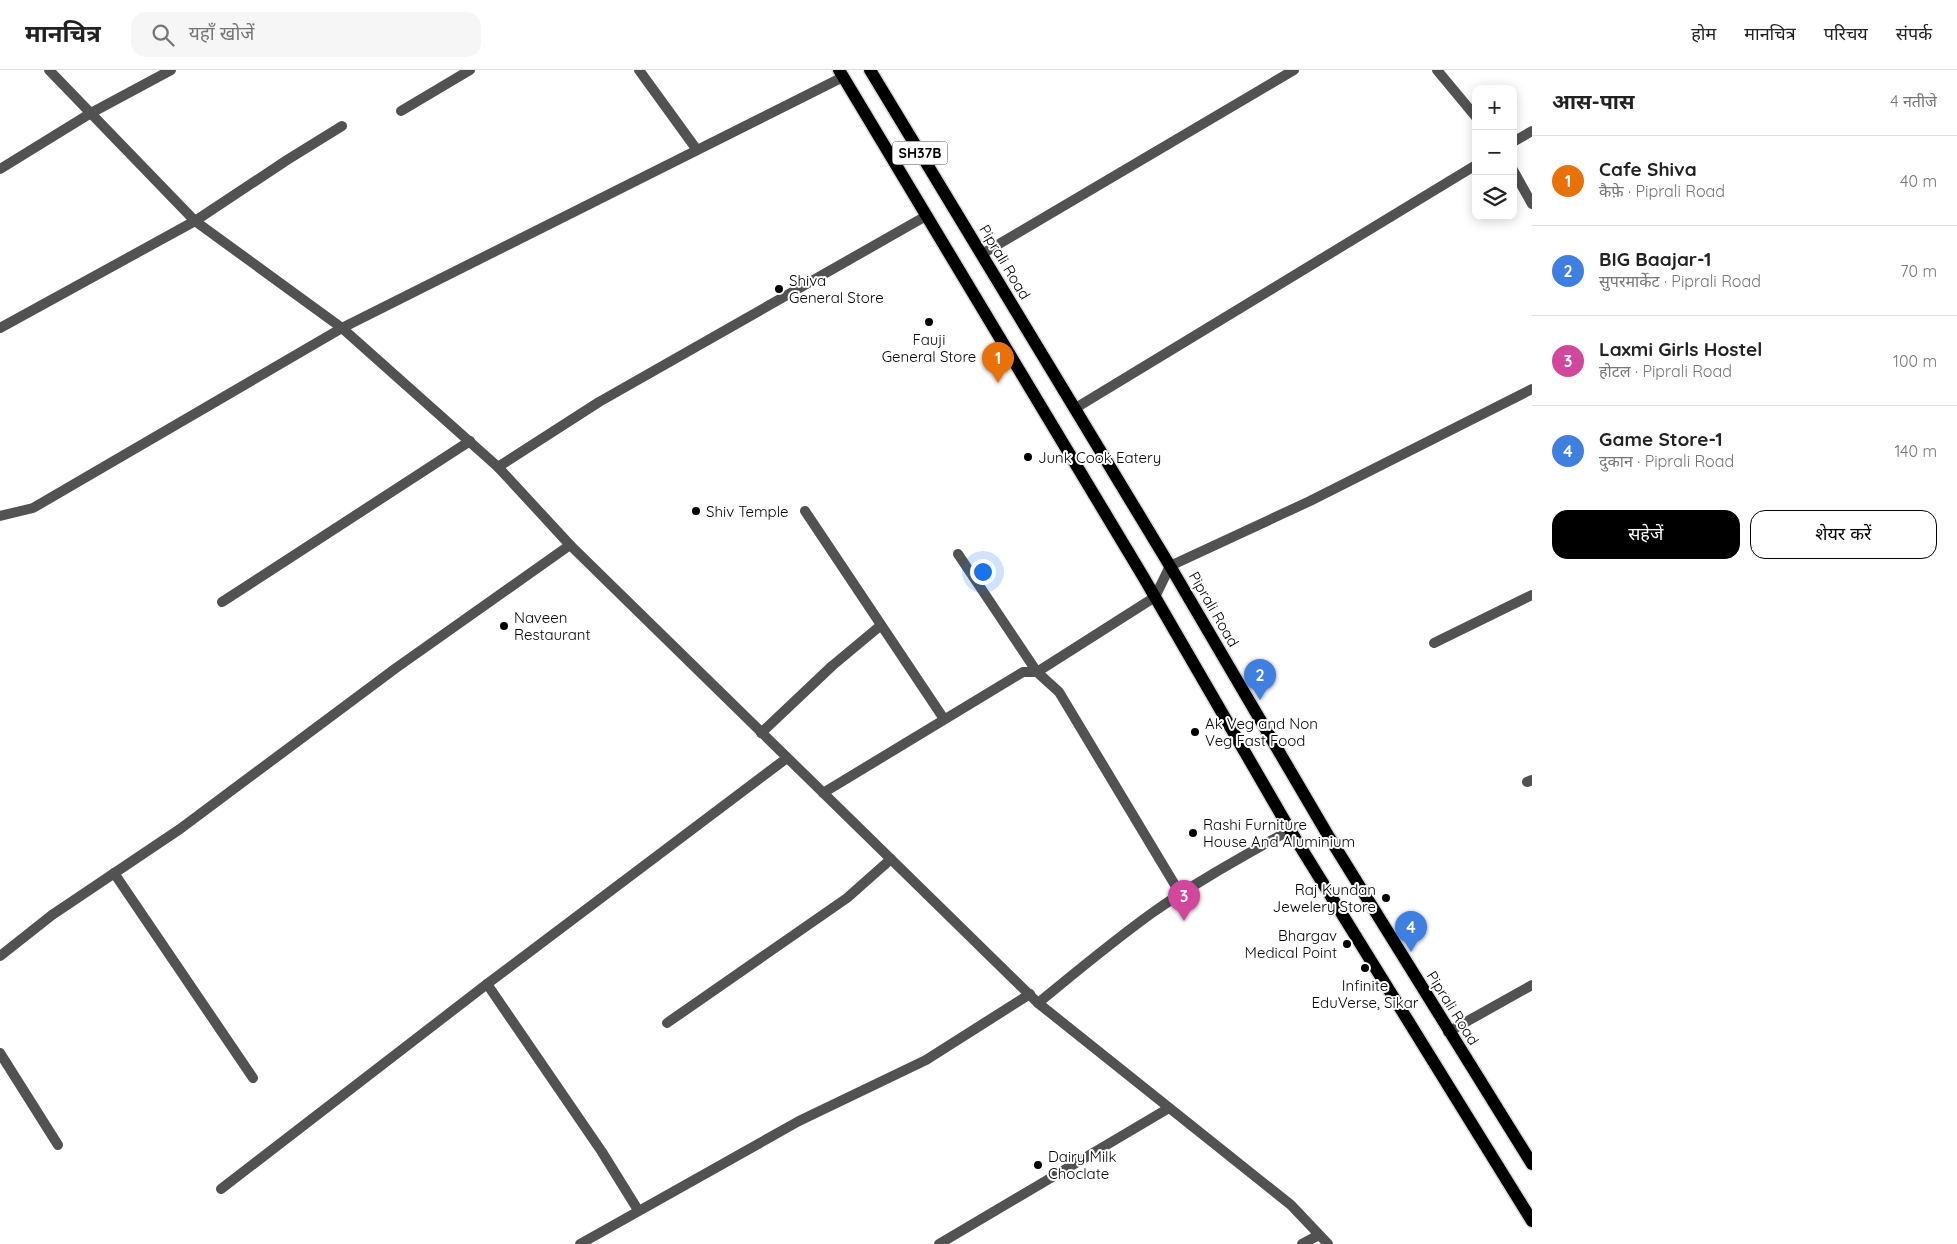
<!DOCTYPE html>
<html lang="hi">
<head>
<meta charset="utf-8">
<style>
  body { margin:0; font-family:Quicksand,"Noto Sans Devanagari",sans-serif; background:#f6f6f6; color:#222 }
  .controls { position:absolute; right:15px; top:15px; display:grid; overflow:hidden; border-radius:10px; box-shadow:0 2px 12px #0003 }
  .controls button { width:45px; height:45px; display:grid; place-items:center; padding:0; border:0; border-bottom:1px solid #e0e0e0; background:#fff; color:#222; font:25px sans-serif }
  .you { position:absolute; left:982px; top:501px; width:18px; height:18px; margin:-12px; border:4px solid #fff; border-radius:50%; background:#1a73e8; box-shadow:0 0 0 8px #1a73e833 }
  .badge { display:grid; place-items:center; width:32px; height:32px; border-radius:50%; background:#000; color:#fff; font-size:16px; font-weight:700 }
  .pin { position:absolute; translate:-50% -41px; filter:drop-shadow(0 1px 2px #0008) }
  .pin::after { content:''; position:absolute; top:26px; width:18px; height:15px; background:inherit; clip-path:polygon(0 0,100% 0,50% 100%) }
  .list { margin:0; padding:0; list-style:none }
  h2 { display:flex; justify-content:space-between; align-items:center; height:65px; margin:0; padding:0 20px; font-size:21px }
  h2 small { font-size:16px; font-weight:400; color:#767676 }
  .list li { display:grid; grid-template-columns:32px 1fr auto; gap:15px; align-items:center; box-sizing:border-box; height:90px; padding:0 20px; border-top:1px solid #e0e0e0 }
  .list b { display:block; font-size:19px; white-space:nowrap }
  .list p { margin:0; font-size:16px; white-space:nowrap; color:#767676 }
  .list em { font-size:16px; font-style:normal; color:#767676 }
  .actions { display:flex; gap:10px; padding:15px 20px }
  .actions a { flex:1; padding:11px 0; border:1px solid #000; border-radius:15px; text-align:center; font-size:18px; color:#000 }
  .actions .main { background:#000; color:#fff }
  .icon { flex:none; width:28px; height:28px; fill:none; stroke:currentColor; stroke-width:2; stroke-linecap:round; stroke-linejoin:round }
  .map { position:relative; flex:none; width:1532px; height:1174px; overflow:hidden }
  header { display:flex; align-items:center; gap:30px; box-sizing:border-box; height:70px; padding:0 25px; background:#fff; border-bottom:1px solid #e0e0e0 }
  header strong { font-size:24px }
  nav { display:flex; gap:28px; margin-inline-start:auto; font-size:18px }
  .search { width:350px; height:45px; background:#f6f6f6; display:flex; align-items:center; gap:12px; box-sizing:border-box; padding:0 18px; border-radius:15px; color:#767676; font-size:19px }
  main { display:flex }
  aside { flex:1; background:#fff }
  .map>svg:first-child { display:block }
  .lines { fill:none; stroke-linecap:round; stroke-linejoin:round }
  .primary-casing { stroke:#dbdbdb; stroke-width:15 }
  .street { stroke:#525252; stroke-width:10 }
  .primary { stroke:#000; stroke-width:12 }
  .poi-dot { fill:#000; stroke:#fff; stroke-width:2 }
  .labels { text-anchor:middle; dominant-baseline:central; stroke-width:4; stroke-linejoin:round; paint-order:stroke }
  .shield { fill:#fff; stroke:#4c4c4c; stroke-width:1 }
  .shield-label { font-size:14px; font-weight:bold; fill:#000 }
  .street-label { font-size:15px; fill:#000; stroke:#fff }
  .poi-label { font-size:15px; fill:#000; stroke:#fff; text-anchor:start }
</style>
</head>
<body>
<header>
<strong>मानचित्र</strong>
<div class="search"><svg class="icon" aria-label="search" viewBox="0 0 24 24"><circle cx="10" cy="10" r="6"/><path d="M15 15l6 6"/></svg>यहाँ खोजें</div>
<nav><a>होम</a><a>मानचित्र</a><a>परिचय</a><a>संपर्क</a></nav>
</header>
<main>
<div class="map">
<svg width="1532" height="1174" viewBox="0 0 1532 1174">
  <rect width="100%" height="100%" fill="#fff"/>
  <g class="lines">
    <g class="primary-casing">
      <g id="primary">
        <polyline points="839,0 1144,508 1290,760 1532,1151"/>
        <polyline points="870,0 1170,496 1329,767 1532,1094"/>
      </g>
    </g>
    <g class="street">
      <polyline points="49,0 195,151 342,258 498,397 570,475 1038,933 1291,1135 1328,1174"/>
      <polyline points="639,0 697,80"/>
      <polyline points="1437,0 1476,47"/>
      <polyline points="401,41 470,0"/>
      <polyline points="1513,72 1532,61"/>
      <polyline points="0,99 91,43 171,0"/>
      <polyline points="1513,100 1532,134"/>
      <polyline points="982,184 1294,0"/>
      <polyline points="0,258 195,151 287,90 342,56"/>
      <polyline points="1074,339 1476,95"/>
      <polyline points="498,397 599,332 926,146"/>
      <polyline points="805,441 944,649"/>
      <polyline points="0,446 33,438 342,258 843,7"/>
      <polyline points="958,484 1037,602 1155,527 1170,496 1310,431 1532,319"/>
      <polyline points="222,532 470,371"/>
      <polyline points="1434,573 1532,525"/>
      <polyline points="761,663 832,596 880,556"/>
      <polyline points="1527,712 1532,710"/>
      <polyline points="823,723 1023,602 1037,602 1059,622 1181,825"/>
      <polyline points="114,803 253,1008"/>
      <polyline points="0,886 52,845 180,759 396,598 570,475"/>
      <polyline points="487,914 787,688"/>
      <path d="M1038,933C1076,902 1113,871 1152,843C1196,812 1244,786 1290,760"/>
      <polyline points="667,953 847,828 891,789"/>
      <polyline points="1448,962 1532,915"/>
      <polyline points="0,983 58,1075"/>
      <polyline points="221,1119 487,914 602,1082 638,1140"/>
      <polyline points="580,1174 799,1051 926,990 1030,924"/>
      <polyline points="939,1174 1169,1038"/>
      <polyline points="1302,1174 1319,1165"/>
    </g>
    <use href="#primary" class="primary"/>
  </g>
  <g class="poi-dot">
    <circle cx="779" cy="219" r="5"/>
    <circle cx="929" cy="252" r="5"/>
    <circle cx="1028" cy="387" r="5"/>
    <circle cx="696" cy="441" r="5"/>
    <circle cx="504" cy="556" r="5"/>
    <circle cx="1195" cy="662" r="5"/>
    <circle cx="1193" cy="763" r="5"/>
    <circle cx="1386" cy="828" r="5"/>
    <circle cx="1347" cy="874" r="5"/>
    <circle cx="1365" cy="898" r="5"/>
    <circle cx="1038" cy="1095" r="5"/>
  </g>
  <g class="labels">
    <rect class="shield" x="892.5" y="71.5" width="55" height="23" rx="4"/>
    <g class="shield-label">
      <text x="920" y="83">SH37B</text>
    </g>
    <g class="street-label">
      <text transform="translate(1005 192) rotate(59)">Piprali Road</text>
      <text transform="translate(1214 539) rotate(60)">Piprali Road</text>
      <text transform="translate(1453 938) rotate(58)">Piprali Road</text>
    </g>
    <g class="poi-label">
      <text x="789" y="210">Shiva<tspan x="789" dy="17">General Store</tspan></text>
      <text x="929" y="269" text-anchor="middle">Fauji<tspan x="929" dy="17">General Store</tspan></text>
      <text x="1038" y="387">Junk Cook Eatery</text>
      <text x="706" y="441">Shiv Temple</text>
      <text x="514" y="547">Naveen<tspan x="514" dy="17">Restaurant</tspan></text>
      <text x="1205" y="653">Ak Veg and Non<tspan x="1205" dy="17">Veg Fast Food</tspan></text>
      <text x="1203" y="754">Rashi Furniture<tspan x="1203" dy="17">House And Aluminium</tspan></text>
      <text x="1376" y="819" text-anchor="end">Raj Kundan<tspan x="1376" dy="17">Jewelery Store</tspan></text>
      <text x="1337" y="865" text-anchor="end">Bhargav<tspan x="1337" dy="17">Medical Point</tspan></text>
      <text x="1365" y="915" text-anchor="middle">Infinite<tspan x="1365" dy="17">EduVerse, Sikar</tspan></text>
      <text x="1048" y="1086">Dairy Milk<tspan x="1048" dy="17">Choclate</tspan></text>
    </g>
  </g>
</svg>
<div class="controls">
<button>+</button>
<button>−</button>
<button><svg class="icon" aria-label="layers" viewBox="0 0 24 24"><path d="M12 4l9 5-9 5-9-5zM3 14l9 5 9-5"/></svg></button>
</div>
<div class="you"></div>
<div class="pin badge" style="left:998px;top:313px;background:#e8710a">1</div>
<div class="pin badge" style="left:1260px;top:630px;background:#3f7fe0">2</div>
<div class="pin badge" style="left:1184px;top:851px;background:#d1479c">3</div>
<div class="pin badge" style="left:1411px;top:882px;background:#3f7fe0">4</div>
</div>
<aside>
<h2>आस-पास<small>4 नतीजे</small></h2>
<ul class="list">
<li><span class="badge" style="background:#e8710a">1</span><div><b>Cafe Shiva</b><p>कैफ़े · Piprali Road</p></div><em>40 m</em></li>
<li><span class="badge" style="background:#3f7fe0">2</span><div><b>BIG Baajar-1</b><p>सुपरमार्केट · Piprali Road</p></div><em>70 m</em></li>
<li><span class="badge" style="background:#d1479c">3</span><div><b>Laxmi Girls Hostel</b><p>होटल · Piprali Road</p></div><em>100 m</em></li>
<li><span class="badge" style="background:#3f7fe0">4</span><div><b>Game Store-1</b><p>दुकान · Piprali Road</p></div><em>140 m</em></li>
</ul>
<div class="actions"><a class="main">सहेजें</a><a>शेयर करें</a></div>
</aside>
</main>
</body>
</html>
